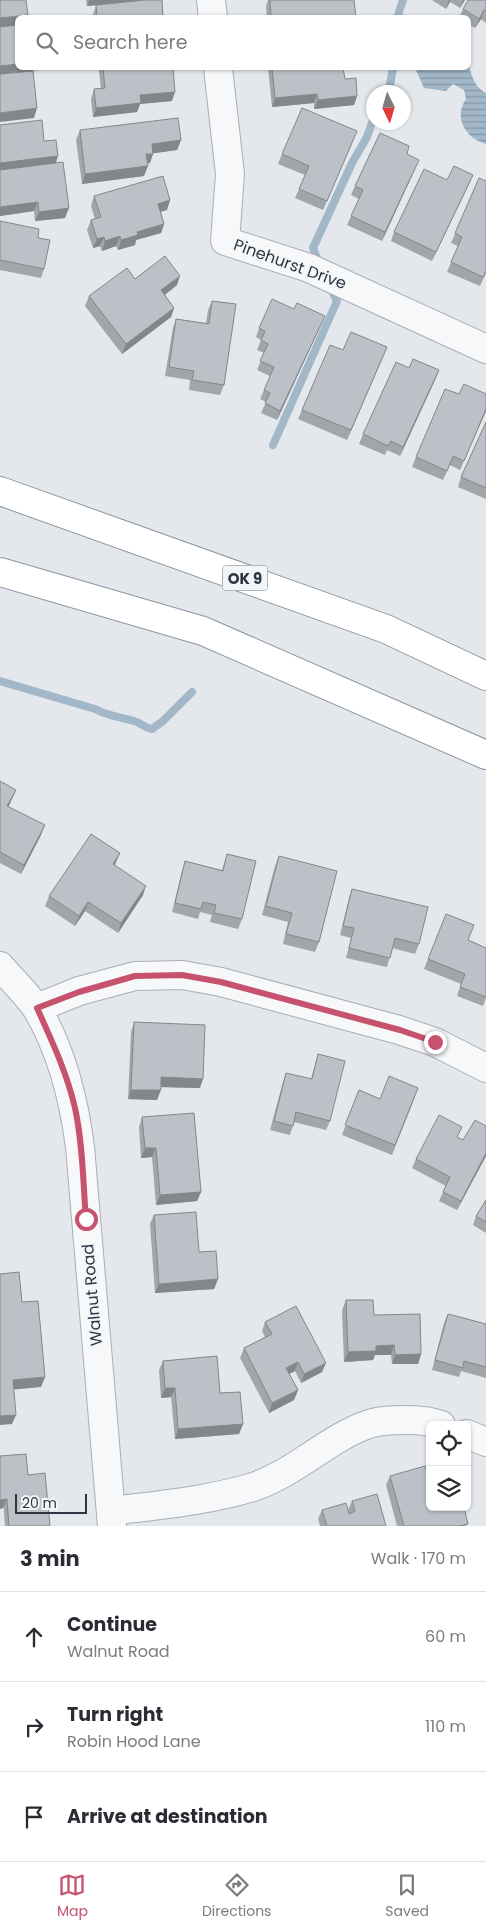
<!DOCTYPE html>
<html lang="en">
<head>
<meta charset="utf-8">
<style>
  body { margin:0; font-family:Poppins,sans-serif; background:#f7f7f7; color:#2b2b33 }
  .controls { position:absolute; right:15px; bottom:15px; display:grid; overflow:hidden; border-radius:8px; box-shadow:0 1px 4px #0004 }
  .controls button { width:45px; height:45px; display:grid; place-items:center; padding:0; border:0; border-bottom:1px solid #e1e1e2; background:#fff; color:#2b2b33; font:25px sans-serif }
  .compass { position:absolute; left:366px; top:85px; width:45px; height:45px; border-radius:50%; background:#fff; box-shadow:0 1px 4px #0004; rotate:175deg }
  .scale { position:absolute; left:15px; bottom:12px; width:72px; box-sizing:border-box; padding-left:5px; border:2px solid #2c3642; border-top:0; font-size:14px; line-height:18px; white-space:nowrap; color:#2c3642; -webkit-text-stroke:4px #f3f6f8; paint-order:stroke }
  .stop { position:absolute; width:15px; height:15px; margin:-11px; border:4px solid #c6526d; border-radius:50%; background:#fff }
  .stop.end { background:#c6526d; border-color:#fff; box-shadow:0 1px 5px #0008 }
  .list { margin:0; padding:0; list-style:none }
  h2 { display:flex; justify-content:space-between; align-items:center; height:65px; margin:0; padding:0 20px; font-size:21px }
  h2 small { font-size:16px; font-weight:400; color:#7c7c81 }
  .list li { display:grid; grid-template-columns:32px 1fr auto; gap:15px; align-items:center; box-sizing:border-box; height:90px; padding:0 20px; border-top:1px solid #e1e1e2 }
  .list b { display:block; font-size:19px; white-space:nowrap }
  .list p { margin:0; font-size:16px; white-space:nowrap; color:#7c7c81 }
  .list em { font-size:16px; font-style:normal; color:#7c7c81 }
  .icon { flex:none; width:28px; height:28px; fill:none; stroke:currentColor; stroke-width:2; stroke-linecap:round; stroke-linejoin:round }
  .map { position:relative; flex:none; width:486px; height:1526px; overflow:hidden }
  .search { position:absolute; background:#fff; box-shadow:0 1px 4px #0004; left:15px; right:15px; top:15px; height:55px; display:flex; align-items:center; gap:12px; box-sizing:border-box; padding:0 18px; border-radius:8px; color:#7c7c81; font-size:19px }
  .sheet { height:335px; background:#fff }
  nav { display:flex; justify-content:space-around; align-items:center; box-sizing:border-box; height:70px; border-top:1px solid #e1e1e2; background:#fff; font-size:14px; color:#7c7c81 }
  nav a { display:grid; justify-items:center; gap:2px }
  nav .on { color:#c6526d }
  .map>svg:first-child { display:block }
  .water { fill:url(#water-rules) }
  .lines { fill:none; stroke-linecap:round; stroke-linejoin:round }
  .stream { stroke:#a2b7c8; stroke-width:8 }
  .minor-casing { stroke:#a9aeb5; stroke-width:30 }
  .highway-casing { stroke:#8c96a0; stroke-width:30 }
  .minor { stroke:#f6f8f9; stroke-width:28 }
  .highway { stroke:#fff; stroke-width:28 }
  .wall { fill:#a1a6ab }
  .shaded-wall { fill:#83878b }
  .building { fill:#bbc1c7; stroke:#83878b }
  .route { stroke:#c6526d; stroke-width:6 }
  .labels { text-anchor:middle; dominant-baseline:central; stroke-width:4; stroke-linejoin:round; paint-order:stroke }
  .shield { fill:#f3f6f8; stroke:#687079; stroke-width:1 }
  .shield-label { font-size:15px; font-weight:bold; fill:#2c3642 }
  .street-label { font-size:16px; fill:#2c3642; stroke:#f3f6f8 }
</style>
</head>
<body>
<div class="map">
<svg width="486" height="1526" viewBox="0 0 486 1526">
  <defs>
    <pattern id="water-rules" width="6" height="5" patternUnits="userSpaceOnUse" patternTransform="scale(1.25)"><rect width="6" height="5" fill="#a2b7c8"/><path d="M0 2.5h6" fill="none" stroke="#8496a4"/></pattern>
  </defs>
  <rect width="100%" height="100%" fill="#e4e7eb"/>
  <path class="water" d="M469,66C472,77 475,88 486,93V144C466,139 453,117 466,99L464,90L453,84L446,91L424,88L415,68H468Z"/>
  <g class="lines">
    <g class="stream">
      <polyline points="397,18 403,0"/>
      <polyline points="387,92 390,85 393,68"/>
      <polyline points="320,265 313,248 352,163 367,137 374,117"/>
      <polyline points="273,445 337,301 330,287"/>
      <path d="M0,681L95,709C108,716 120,717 134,721C141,723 145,728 152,729L163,721L192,692"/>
    </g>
    <g class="minor-casing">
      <g id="minor">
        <polyline points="211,0 213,18"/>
        <polyline points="218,68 230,174 225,241 309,268 486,349"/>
        <path d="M0,966C11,979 28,995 37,1009C62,1051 74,1100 80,1147L112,1526"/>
        <polyline points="37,1008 79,991 135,976 182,975 221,982 399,1030 435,1042 486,1068"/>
        <polyline points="467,1434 486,1442"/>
        <path d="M111,1511C159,1505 207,1501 253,1487C295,1473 326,1440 366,1425C379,1420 394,1420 407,1420C418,1420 431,1421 441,1425"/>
      </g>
    </g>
    <g class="highway-casing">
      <g id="highway">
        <polyline points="0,491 386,629 486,676"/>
        <polyline points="0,572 203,631 486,755"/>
      </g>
    </g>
    <use href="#minor" class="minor"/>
    <use href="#highway" class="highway"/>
  </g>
  <g class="wall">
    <polygon points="86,0 162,0 163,18 93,17 93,14 96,5 87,6"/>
    <polygon points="268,0 334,0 356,18 267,18 266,6"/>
    <polygon points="432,0 465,0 460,8 450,2 446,9"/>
    <polygon points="486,0 486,23 481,19 475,28 468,24 468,18 459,18 463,9"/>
    <polygon points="100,68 173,68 172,101 140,104 137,112 93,117 91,99 94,89 101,89 99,71"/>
    <polygon points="268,68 343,68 345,79 357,96 354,105 314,109 314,103 272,107"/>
    <polygon points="0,125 44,141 56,163 65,218 35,221 34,211 0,216"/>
    <polygon points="80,130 181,140 177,150 153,153 150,163 147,163 144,176 82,184 76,140"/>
    <polygon points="353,141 323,210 295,198 305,175 278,164 282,154"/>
    <polygon points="407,154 415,169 382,241 347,225 359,199 351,195 355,186"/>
    <polygon points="479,178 486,273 480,286 447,272 458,246 451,243"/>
    <polygon points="447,180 469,184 432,261 391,241 394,232"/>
    <polygon points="94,196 170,200 167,210 161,212 164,224 161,233 136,240 135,245 118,250 116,246 102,251 100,246 93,248 87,230 91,220 95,219 91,206"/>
    <polygon points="0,221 38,238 44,269 41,278 0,270"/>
    <polygon points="135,279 177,285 165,295 174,308 171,317 122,354 85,306 89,296"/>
    <polygon points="212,301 224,385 220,395 189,390 190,380 165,376 173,328 176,319 206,323 208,310"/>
    <polygon points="321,325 277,420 261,413 266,402 260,399 270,376 257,370 264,353 257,350 261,340 256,337 259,328"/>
    <polygon points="387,347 347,440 298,419 302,410 343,350"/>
    <polygon points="409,368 439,370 435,380 400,456 387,450 385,455 359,444 363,434"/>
    <polygon points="486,411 460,470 450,465 443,480 412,467 416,457"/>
    <polygon points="486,422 486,499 458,487 461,477"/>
    <polygon points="0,781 16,790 8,807 41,835 21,874 0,863"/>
    <polygon points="120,853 115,865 143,895 118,933 85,911 75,926 45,906 49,896"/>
    <polygon points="227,854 242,919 238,929 210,922 212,915 200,912 198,919 172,912 182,871 185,861 222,870"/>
    <polygon points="279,856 319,942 315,952 283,944 288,922 262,915 275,866"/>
    <polygon points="352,889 419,944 415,954 392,948 387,967 346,958 351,938 340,935 349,898"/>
    <polygon points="468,940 486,948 486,998 483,1006 457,996 461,984 424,969 428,959"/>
    <polygon points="134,1022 200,1088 161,1087 157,1100 128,1099 131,1032"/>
    <polygon points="318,1054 330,1121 326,1130 294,1122 290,1135 270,1130 283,1082 286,1073 311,1079"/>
    <polygon points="359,1090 380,1099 415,1097 392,1155 342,1135"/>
    <polygon points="142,1117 201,1192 197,1201 156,1205 152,1157 141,1158 139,1127"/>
    <polygon points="486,1126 486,1156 457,1210 439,1201 446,1186 412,1168 416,1159 458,1138 463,1140"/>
    <polygon points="486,1200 486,1233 473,1225 476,1216"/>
    <polygon points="154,1215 199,1252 218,1279 214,1289 155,1293 150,1224"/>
    <polygon points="346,1300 374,1315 421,1354 418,1364 392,1364 391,1355 375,1355 373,1360 344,1362 342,1310"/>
    <polygon points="448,1314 486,1324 486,1378 461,1371 459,1377 432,1370 444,1323"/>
    <polygon points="265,1322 322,1372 301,1383 295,1371 289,1374 298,1390 294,1400 269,1413 240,1358 244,1348 265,1337 262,1331"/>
    <polygon points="163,1361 243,1424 239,1434 175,1439 171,1397 161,1398 159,1370"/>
    <polygon points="0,1456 28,1475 50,1526 5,1526"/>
    <polygon points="390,1476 430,1507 467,1526 397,1526 386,1485"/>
    <polygon points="352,1501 386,1526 320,1526 318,1519 322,1510 349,1514 348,1510"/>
  </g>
  <g class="shaded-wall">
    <polygon points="89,0 153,0 87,6"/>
    <polygon points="449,0 451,0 446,9"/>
    <polygon points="463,0 465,0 460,8"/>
    <polygon points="484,10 481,19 475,28 479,19"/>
    <polygon points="28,15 27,18 18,18 18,25 0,27 0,18"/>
    <polygon points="18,64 18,68 46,68 46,69 0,75 0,66"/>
    <polygon points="175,92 172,101 140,104 137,112 93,117 96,108 140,95"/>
    <polygon points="317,94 314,103 272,107 275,98"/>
    <polygon points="357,96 354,105 314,109 318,100"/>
    <polygon points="37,108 34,118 0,122 0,113"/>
    <polygon points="181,140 177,150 149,154 152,144"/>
    <polygon points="146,154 153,154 150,163 143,164"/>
    <polygon points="58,156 55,166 0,172 0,163"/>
    <polygon points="419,160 415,169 382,241 385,232"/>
    <polygon points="148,166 144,176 82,184 85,174"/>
    <polygon points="473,175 469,184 432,261 436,252"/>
    <polygon points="170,200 167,210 155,213 158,204"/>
    <polygon points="38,202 34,211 0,216 0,207"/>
    <polygon points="69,208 65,218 35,221 39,212"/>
    <polygon points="164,224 161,233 136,240 135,245 118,250 121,240 137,232"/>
    <polygon points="120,236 116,246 102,251 105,241"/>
    <polygon points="104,237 100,246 93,248 97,239"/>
    <polygon points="180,276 177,285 158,300 161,290"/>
    <polygon points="174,308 171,317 122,354 126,344"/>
    <polygon points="325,316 321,325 277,420 280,411"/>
    <polygon points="387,347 383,357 347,440 351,430"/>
    <polygon points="439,370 435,380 400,456 403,447"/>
    <polygon points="486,409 486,411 460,470 464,461"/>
    <polygon points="16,790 12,799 4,816 7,806"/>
    <polygon points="45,825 41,835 21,874 24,865"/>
    <polygon points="120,853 116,862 109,874 113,864"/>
    <polygon points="146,886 143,895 118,933 121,923"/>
    <polygon points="88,902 85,911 75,926 79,916"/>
    <polygon points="161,1077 203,1079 200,1088 158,1087"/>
    <polygon points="131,1090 161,1090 157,1100 128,1099"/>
    <polygon points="145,1148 156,1148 152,1157 141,1158"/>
    <polygon points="486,1153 486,1156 457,1210 461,1201"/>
    <polygon points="201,1192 197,1201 156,1205 160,1195"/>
    <polygon points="218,1279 214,1289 155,1293 159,1284"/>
    <polygon points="394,1345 391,1355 375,1355 373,1360 344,1362 348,1352 376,1346"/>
    <polygon points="421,1354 418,1364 392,1364 395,1355"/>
    <polygon points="298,1362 295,1371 283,1377 286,1368"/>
    <polygon points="326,1363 322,1372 301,1383 304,1374"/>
    <polygon points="45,1377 41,1387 9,1390 13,1380"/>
    <polygon points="165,1388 175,1388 171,1397 161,1398"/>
    <polygon points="298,1390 294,1400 269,1413 272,1403"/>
    <polygon points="16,1415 12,1424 0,1425 0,1416"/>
    <polygon points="243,1424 239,1434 175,1439 178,1429"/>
    <polygon points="7,1499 3,1508 0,1509 0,1500"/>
  </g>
  <g class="building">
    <polygon points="0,0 26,0 28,15 0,18"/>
    <polygon points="145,0 162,0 163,18 87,18 97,17 96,5"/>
    <polygon points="270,0 354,0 356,18 271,18"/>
    <polygon points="468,0 486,0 486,11 484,10 479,19 463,9"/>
    <polygon points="18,25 18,64 0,66 0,27"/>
    <polygon points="103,68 173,68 175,92 140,95 141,103 96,108 94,89 105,88"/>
    <polygon points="272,68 343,68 345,79 356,78 357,96 318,100 317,94 275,98"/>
    <polygon points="33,71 37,108 0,113 0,74"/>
    <polygon points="302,108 357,131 327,201 299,189 309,166 282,154"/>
    <polygon points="178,118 181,140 152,144 153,154 146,154 148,166 85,174 80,130"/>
    <polygon points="42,120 44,141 56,140 58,156 0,163 0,125"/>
    <polygon points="380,133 409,146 407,154 419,160 385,232 351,216 363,190 355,186"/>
    <polygon points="63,162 69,208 39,212 38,202 0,207 0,170"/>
    <polygon points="454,166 473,175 436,252 394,232 424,169 447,180"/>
    <polygon points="163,176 170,200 158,204 164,224 137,232 138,235 121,240 120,236 105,241 104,237 97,239 91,220 101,217 94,196"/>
    <polygon points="479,178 486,181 486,271 483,277 451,262 462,237 455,233"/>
    <polygon points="0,221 39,229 38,238 50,240 44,269 0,260"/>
    <polygon points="165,256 180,276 161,290 174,308 126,344 89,296 127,268 135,279"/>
    <polygon points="272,299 294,309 297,303 325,316 280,411 265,403 270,393 264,390 274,367 260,361 268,344 261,340 265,331 259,328"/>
    <polygon points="212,301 236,304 224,385 192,380 194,371 169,367 176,319 209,324"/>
    <polygon points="351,332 387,347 351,430 302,410 330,345 343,350"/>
    <polygon points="413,359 439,370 403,447 391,441 388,446 363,434 396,362 409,368"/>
    <polygon points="464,384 486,394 486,409 464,461 453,456 447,471 416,457 445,389 459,394"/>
    <polygon points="486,422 486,488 461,477"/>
    <polygon points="0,781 16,790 7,806 45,825 24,865 0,852"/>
    <polygon points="91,834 120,853 113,864 146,886 121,923 88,902 79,916 49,896"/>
    <polygon points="227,854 256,861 242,919 214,913 216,905 203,902 201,909 175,903 185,861 223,871"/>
    <polygon points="279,856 337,871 319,942 286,934 292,913 266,906"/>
    <polygon points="352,889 428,907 419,944 395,938 390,958 349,948 354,928 343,926"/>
    <polygon points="446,914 474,925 468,940 486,948 486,997 460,987 465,974 428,959"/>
    <polygon points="134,1022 205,1025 203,1079 161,1077 161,1090 131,1090"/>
    <polygon points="318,1054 345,1061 330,1121 296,1112 293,1126 274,1121 286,1073 312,1079"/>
    <polygon points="389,1076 418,1088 395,1145 345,1125 359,1090 380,1099"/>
    <polygon points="194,1113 201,1192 160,1195 156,1148 145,1148 142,1117"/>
    <polygon points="439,1115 462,1127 457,1137 463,1140 475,1120 486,1126 486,1153 461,1201 443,1192 450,1177 416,1159"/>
    <polygon points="486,1200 486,1222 476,1216"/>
    <polygon points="196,1212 199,1252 216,1251 218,1279 159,1284 154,1215"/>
    <polygon points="19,1272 22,1302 38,1301 45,1377 13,1380 16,1415 0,1416 0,1274"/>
    <polygon points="346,1300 373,1300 374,1315 420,1314 421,1354 395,1355 394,1345 376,1346 376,1351 348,1352"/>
    <polygon points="296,1306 326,1363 304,1374 298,1362 286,1368 298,1390 272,1403 244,1348 272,1334 265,1322"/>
    <polygon points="448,1314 486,1324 486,1367 464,1361 463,1368 435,1360"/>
    <polygon points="217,1356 220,1393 240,1392 243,1424 178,1429 175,1388 165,1388 163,1361"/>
    <polygon points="26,1454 28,1475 45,1473 50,1526 9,1526 7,1499 0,1500 0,1456"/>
    <polygon points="425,1466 430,1482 430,1507 464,1507 468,1524 460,1526 404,1526 390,1476"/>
    <polygon points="377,1494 386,1526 327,1526 322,1510 346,1503 349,1514 355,1511 352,1501"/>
  </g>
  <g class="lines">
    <path class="route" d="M86,1219C83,1183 83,1144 75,1108C67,1073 52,1041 37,1008L79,992L135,976L182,975L221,982L400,1030L435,1042"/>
  </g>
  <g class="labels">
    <rect class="shield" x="222.5" y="565.5" width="45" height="25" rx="4"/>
    <g class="shield-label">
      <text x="245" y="578">OK 9</text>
    </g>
    <g class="street-label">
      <text transform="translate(290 264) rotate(20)">Pinehurst Drive</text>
      <text transform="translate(92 1295) rotate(-95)">Walnut Road</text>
    </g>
  </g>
</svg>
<div class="controls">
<button><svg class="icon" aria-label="locate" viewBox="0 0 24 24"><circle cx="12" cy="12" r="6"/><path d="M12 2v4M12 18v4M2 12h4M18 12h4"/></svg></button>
<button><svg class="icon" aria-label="layers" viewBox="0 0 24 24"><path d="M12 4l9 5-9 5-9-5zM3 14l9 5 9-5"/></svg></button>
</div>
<svg class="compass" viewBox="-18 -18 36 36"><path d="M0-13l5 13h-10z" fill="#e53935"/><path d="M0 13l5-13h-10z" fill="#7c7c81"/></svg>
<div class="scale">20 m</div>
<div class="stop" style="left:86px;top:1219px"></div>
<div class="stop end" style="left:435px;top:1042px"></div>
<div class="search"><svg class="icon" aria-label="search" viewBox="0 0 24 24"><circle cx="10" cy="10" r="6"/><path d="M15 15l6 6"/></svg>Search here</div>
</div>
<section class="sheet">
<h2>3 min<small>Walk · 170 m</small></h2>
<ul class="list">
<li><svg class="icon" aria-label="ahead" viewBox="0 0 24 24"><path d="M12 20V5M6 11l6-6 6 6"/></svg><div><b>Continue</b><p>Walnut Road</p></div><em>60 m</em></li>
<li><svg class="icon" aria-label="right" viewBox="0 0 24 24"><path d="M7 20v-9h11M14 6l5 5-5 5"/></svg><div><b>Turn right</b><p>Robin Hood Lane</p></div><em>110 m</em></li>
<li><svg class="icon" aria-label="arrive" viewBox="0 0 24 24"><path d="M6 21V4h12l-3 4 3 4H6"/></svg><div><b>Arrive at destination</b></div></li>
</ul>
</section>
<nav>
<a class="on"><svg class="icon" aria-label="map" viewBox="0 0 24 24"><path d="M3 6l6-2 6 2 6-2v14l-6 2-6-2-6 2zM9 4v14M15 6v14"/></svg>Map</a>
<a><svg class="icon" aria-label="directions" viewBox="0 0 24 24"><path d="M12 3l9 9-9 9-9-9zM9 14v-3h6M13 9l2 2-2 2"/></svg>Directions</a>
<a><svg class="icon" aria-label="saved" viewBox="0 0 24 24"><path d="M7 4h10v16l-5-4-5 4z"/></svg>Saved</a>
</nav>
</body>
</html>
